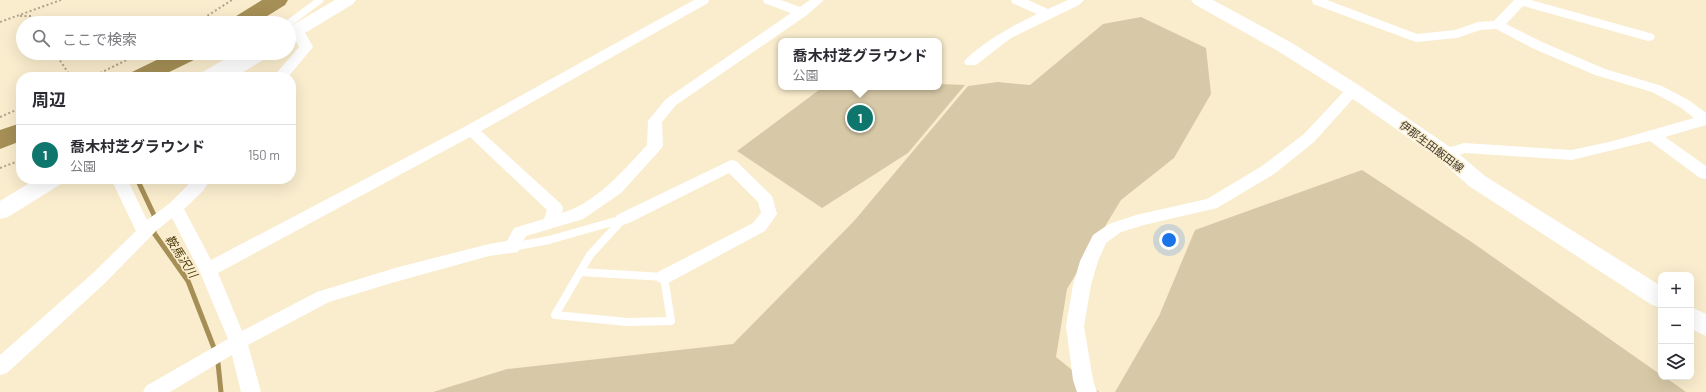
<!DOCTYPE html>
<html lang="ja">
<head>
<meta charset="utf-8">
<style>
  body { margin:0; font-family:Barlow,"Noto Sans JP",sans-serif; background:#f2f2f3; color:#2b2b33 }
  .controls { position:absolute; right:12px; bottom:12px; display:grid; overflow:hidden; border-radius:8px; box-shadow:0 4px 16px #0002 }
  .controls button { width:36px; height:36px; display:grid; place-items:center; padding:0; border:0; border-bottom:1px solid #e1e1e2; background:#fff; color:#2b2b33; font:20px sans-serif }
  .you { position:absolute; left:1169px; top:240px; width:14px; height:14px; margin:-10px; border:3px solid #fff; border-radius:50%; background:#1a73e8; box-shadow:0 0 0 6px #1a73e833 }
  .badge { display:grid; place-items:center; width:26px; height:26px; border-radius:50%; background:#0f766e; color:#fff; font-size:13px; font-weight:700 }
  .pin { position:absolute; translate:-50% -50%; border:2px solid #fff; box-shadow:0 1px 4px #0006 }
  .popup { position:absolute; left:778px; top:38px; width:164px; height:52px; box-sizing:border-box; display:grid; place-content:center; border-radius:8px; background:#fff; filter:drop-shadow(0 1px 3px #0005); font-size:13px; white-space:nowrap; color:#7c7c81 }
  .popup b { font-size:15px; color:#2b2b33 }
  .popup::after { content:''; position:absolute; left:50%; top:100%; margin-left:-8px; border:8px solid transparent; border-top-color:#fff }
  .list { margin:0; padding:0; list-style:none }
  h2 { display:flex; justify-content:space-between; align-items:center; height:52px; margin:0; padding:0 16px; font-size:17px }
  h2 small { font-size:13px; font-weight:400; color:#7c7c81 }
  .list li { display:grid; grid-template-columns:26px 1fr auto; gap:12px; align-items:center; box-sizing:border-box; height:60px; padding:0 16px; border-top:1px solid #e1e1e2 }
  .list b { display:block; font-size:15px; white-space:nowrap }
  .list p { margin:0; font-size:13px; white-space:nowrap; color:#7c7c81 }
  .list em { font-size:13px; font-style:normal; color:#7c7c81 }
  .icon { flex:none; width:22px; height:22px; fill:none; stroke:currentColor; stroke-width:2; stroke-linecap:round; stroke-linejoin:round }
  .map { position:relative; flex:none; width:1706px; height:392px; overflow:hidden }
  .search { position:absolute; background:#fff; box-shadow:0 4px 16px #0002; left:16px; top:16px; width:280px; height:44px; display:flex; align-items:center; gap:10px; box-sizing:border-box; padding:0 14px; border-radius:22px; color:#7c7c81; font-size:15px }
  .panel { position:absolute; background:#fff; box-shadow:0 4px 16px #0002; left:16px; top:72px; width:280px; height:112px; border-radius:16px }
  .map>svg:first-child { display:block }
  .green { fill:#d7c9a7 }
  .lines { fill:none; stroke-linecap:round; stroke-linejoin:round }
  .stream { stroke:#a58f56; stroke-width:5 }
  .river { fill:#a58f56; fill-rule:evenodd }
  .path { stroke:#aea48d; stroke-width:2; stroke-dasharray:2 2.5; stroke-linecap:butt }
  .lane-far1 { stroke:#fff; stroke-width:7 }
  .lane { stroke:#fff; stroke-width:8 }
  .street { fill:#fff; fill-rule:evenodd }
  .secondary { fill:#fff; fill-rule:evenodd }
  .primary { fill:#fff; fill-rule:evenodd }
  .labels { text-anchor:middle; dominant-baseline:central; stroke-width:3; stroke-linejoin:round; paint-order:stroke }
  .street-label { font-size:11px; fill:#3b362a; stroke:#faedce }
  .water-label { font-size:12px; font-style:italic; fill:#4e3e0f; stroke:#faedce }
</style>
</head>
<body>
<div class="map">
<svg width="1706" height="392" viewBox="0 0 1706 392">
  <rect width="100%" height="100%" fill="#faedce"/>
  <g class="green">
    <polygon points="1141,17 1206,48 1211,94 1174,158 1121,200 1067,289 1056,357 1099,392 433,392 507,369 733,344 854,221 968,86 998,82 1030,85 1103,24"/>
    <polygon points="939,84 965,85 908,153 822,208 737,151 823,87 939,87"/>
    <polygon points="1362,170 1473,243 1661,375 1661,377 1665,377 1686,392 1115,392 1159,316 1195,230"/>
  </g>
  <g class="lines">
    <g class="stream">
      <polyline points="137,179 154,215 154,220"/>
      <polyline points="154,228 154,233 188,281 214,348 218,363 221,392"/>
    </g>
    <g class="river">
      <polygon points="262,0 288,0 285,5 256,23 230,23 233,18"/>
      <polygon points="171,53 201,53 198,58 159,77 128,77 132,72"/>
      <polygon points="21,123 21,141 0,149 0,130"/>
    </g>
    <g class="path">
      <polyline points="20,16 31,16 35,23"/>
      <polyline points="0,22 61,0"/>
      <polyline points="196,23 232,0"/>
      <polyline points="55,53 71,77"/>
      <polyline points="92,77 141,53"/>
      <polyline points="0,117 21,108"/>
      <polyline points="0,168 21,160"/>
    </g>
    <g class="lane-far1">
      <polyline points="289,23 320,0"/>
      <polyline points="201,77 242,53"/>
    </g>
    <g class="lane">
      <polyline points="512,247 549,240 623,219"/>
      <polygon points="580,272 664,277 671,321 627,322 555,315"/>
      <polyline points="580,272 590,255 623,219"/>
    </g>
    <g class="street">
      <path d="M694,0H709L708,3L481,131L561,204L563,208L562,213C596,203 624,170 647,145L648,121L666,99L791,13L764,3L763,0H781L800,7L810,0H824L807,15L676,105L662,122L663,146L660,150L621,193L583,219L526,236L518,252L489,256L395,282L329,302L248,345L261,392H241L232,355L170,392H143L146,386L228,339L199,270L172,218L157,230L104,284L7,373L0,375V355L92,274L136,231L111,179H127L147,220L169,204L194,179H211L203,191L184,209L211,260L466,126ZM470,137L547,210L544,219L514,228L507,241L489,244L395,268L317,292L242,331L218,273Z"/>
      <path d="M1011,0H1028L1048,9L1068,0H1084L1079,5L1011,38L976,65H966L964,62L966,59C987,40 1012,26 1037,14L1012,3Z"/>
      <polygon points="1312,0 1327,0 1417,34 1455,30 1478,22 1494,21 1514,0 1531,0 1653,34 1655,37 1653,40 1648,41 1523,6 1506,24 1542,42 1605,69 1662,86 1690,101 1706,113 1706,125 1665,137 1706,166 1706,179 1700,178 1650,141 1572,160 1465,153 1446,159 1441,158 1438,154 1441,150 1464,143 1572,150 1613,141 1694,118 1680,107 1652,92 1595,75 1532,48 1496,29 1480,30 1457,38 1416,42 1313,4"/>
      <polygon points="297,26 302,27 313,47 288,77 273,77 299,47 290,30 292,27"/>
      <polygon points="1353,85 1358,87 1360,90 1358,93 1314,142 1274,174 1217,208 1144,225 1121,232 1106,243 1098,261 1091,285 1084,326 1093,380 1097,392 1077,392 1073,380 1066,326 1073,285 1080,261 1093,235 1109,224 1136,215 1207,199 1262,166 1304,134 1348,87"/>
      <polygon points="731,160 736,161 772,196 777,214 765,231 670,282 664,284 658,282 655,277 658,272 753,223 761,213 758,202 729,173 629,223 623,225 617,223 615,219 617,215"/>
    </g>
    <g class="secondary">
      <polygon points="335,0 356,0 353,4 295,39 289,40 289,27"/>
      <polygon points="248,53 270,53 268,57 235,77 211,77 214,73"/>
      <polygon points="36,179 64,179 61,184 8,217 0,219 0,201"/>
    </g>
    <g class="primary">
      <polygon points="1191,0 1213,0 1292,43 1360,86 1453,149 1485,176 1661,286 1661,308 1652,305 1469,186 1439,159 1346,94 1278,51 1194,4"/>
      <polygon points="1691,307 1706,314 1706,336 1691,329"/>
    </g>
  </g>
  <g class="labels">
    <g class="street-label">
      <text transform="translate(1432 146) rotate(37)">伊那生田飯田線</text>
    </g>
    <g class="water-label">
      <text transform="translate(182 256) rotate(57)">鞍馬沢川</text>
    </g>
  </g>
</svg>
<div class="controls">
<button>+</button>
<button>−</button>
<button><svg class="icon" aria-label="layers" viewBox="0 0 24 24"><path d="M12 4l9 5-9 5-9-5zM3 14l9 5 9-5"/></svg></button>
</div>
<div class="you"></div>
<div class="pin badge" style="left:860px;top:118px">1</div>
<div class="popup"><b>喬木村芝グラウンド</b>公園</div>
<div class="search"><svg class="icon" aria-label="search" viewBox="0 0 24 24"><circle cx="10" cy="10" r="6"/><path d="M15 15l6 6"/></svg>ここで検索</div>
<section class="panel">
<h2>周辺<small></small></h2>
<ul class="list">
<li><span class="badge">1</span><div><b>喬木村芝グラウンド</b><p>公園</p></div><em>150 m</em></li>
</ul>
</section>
</div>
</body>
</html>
